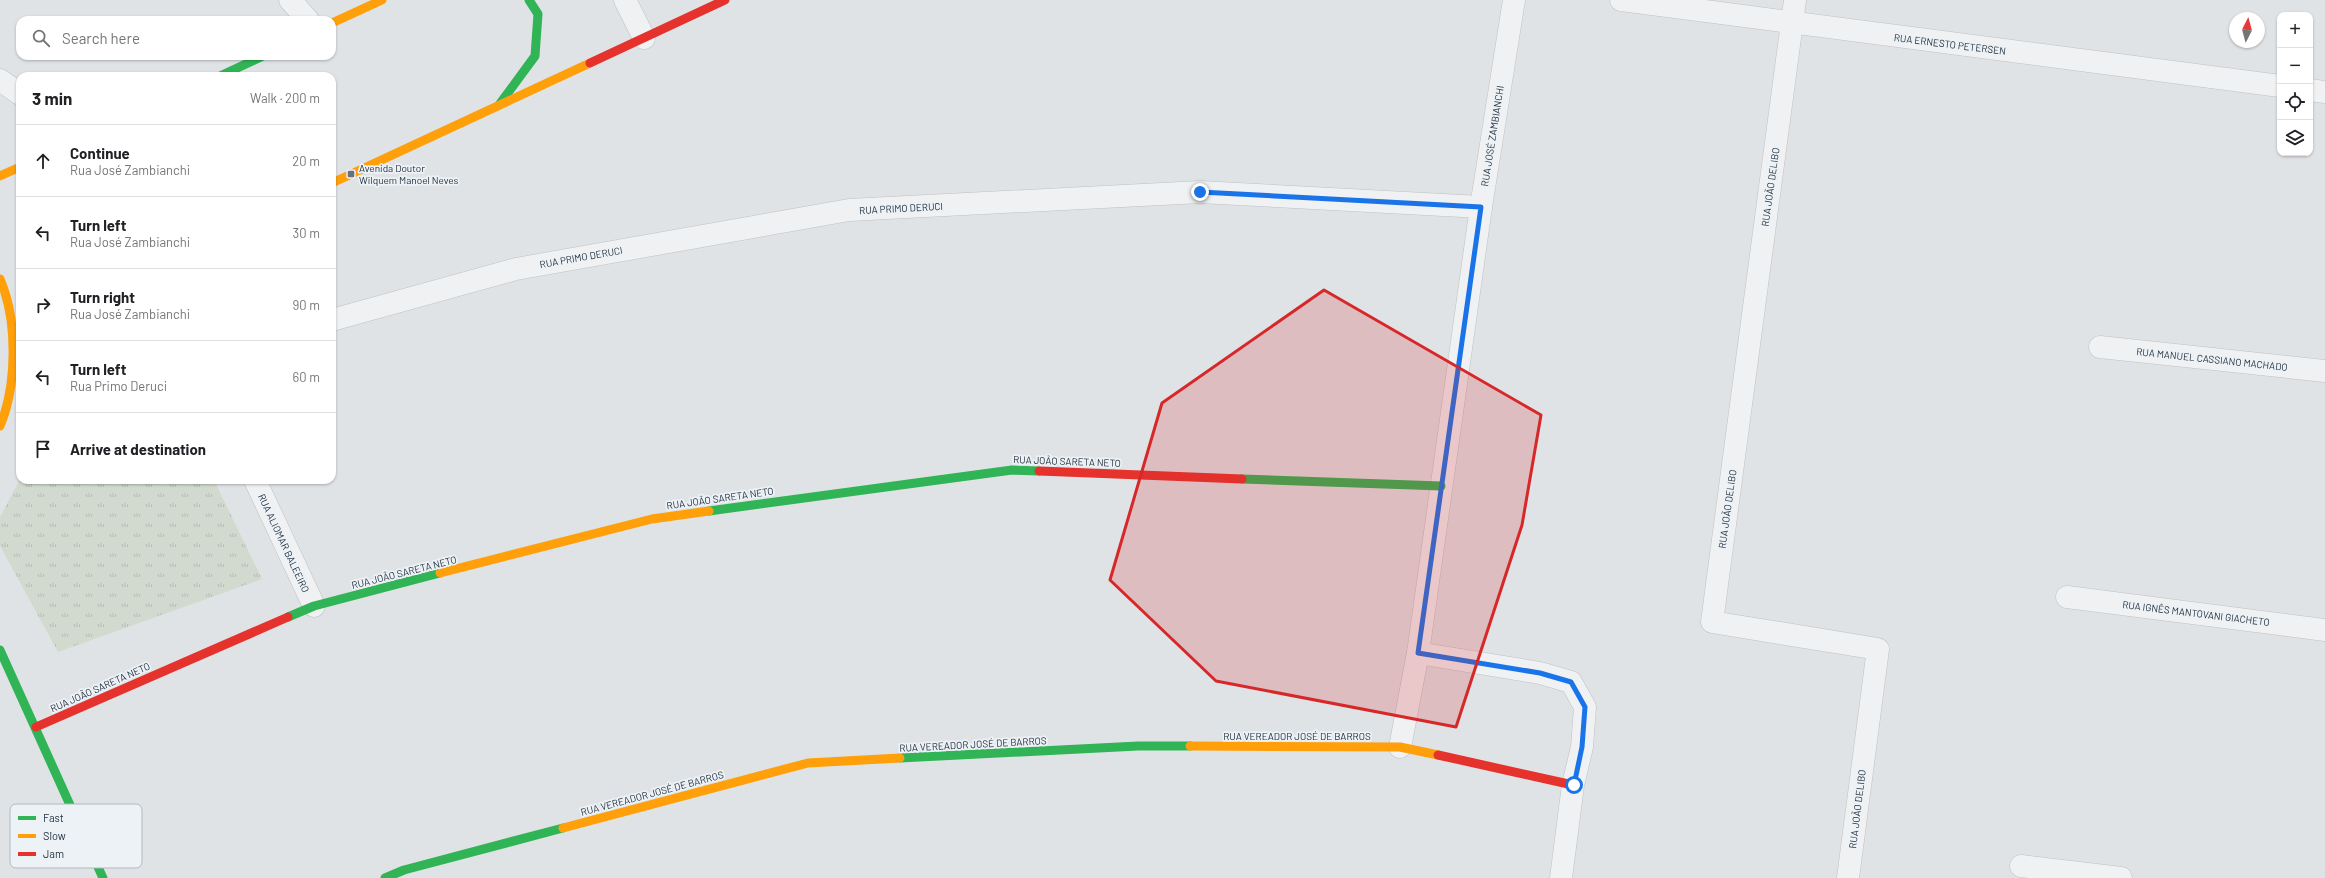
<!DOCTYPE html>
<html lang="en">
<head>
<meta charset="utf-8">
<style>
  body { margin:0; font-family:Barlow,sans-serif; background:#f2f2f2; color:#202124 }
  .controls { position:absolute; right:12px; top:12px; display:grid; overflow:hidden; border-radius:8px; box-shadow:0 1px 3px #0004 }
  .controls button { width:36px; height:36px; display:grid; place-items:center; padding:0; border:0; border-bottom:1px solid #e0e0e0; background:#fff; color:#202124; font:20px sans-serif }
  .compass { position:absolute; left:2229px; top:12px; width:36px; height:36px; border-radius:50%; background:#fff; box-shadow:0 1px 3px #0004; rotate:6deg }
  .stop { position:absolute; width:12px; height:12px; margin:-9px; border:3px solid #1a73e8; border-radius:50%; background:#fff }
  .stop.end { background:#1a73e8; border-color:#fff; box-shadow:0 1px 4px #0008 }
  .list { margin:0; padding:0; list-style:none }
  h2 { display:flex; justify-content:space-between; align-items:center; height:52px; margin:0; padding:0 16px; font-size:17px }
  h2 small { font-size:13px; font-weight:400; color:#757577 }
  .list li { display:grid; grid-template-columns:26px 1fr auto; gap:12px; align-items:center; box-sizing:border-box; height:72px; padding:0 16px; border-top:1px solid #e0e0e0 }
  .list b { display:block; font-size:15px; white-space:nowrap }
  .list p { margin:0; font-size:13px; white-space:nowrap; color:#757577 }
  .list em { font-size:13px; font-style:normal; color:#757577 }
  .icon { flex:none; width:22px; height:22px; fill:none; stroke:currentColor; stroke-width:2; stroke-linecap:round; stroke-linejoin:round }
  .map { position:relative; flex:none; width:2325px; height:878px; overflow:hidden }
  .search { position:absolute; background:#fff; box-shadow:0 1px 3px #0004; left:16px; top:16px; width:320px; height:44px; display:flex; align-items:center; gap:10px; box-sizing:border-box; padding:0 14px; border-radius:12px; color:#757577; font-size:15px }
  .panel { position:absolute; background:#fff; box-shadow:0 1px 3px #0004; left:16px; top:72px; width:320px; height:412px; border-radius:12px }
  .map>svg:first-child { display:block }
  .park { fill:url(#park-tufts) }
  .lines { fill:none; stroke-linecap:round; stroke-linejoin:round }
  .street-casing { stroke:#bec1c4; stroke-width:23 }
  .street { stroke:#eff1f3; stroke-width:22 }
  .fast { stroke:#30b455; stroke-width:9 }
  .slow { stroke:#ff9f0a; stroke-width:9 }
  .jam { stroke:#e5322d; stroke-width:9 }
  .route { stroke:#1a73e8; stroke-width:5 }
  .marked { fill:#d62828; fill-opacity:0.2; stroke:#d62828; stroke-width:3; stroke-linejoin:round }
  .poi-dot { fill:#66717b; stroke:#edf2f6; stroke-width:1.5 }
  .labels { text-anchor:middle; dominant-baseline:central; stroke-width:3.5; stroke-linejoin:round; paint-order:stroke }
  .street-label { font-size:10px; fill:#253341; stroke:#edf2f6 }
  .poi-label { font-size:10px; fill:#253341; stroke:#edf2f6; text-anchor:start }
  .key { fill:#edf2f6; stroke:#b1b9c0; stroke-width:1 }
  .key-label { font-size:11px; fill:#253341 }
</style>
</head>
<body>
<div class="map">
<svg width="2325" height="878" viewBox="0 0 2325 878">
  <defs>
    <pattern id="park-tufts" width="24" height="20" patternUnits="userSpaceOnUse"><rect width="24" height="20" fill="#d2dad0"/><path d="M3 7l-1-3M5 7V3M7 7l1-3M15 17l-1-3M17 17v-4M19 17l1-3" fill="none" stroke="#b4bcb4"/></pattern>
  </defs>
  <rect width="100%" height="100%" fill="#e0e3e6"/>
  <polygon class="park" points="20,479 214,480 262,579 58,652 0,546 0,517"/>
  <g class="lines">
    <g class="street-casing">
      <g id="street">
        <polyline points="290,0 308,20"/>
        <polyline points="625,0 644,38"/>
        <polyline points="1621,0 2280,86"/>
        <polyline points="1795,0 1712,622 1878,649 1848,878"/>
        <polyline points="0,80 20,94"/>
        <polyline points="2310,90 2325,92"/>
        <polyline points="332,320 516,269 849,210 1200,192 1481,207"/>
        <polyline points="2100,347 2325,371"/>
        <polyline points="255,480 314,606"/>
        <polyline points="2067,597 2325,630"/>
        <polyline points="1418,653 1540,673 1571,682 1585,707 1582,747 1573,785 1561,878"/>
        <polyline points="1400,747 1418,653 1481,207 1514,0"/>
        <polyline points="2021,866 2121,878"/>
      </g>
    </g>
    <use href="#street" class="street"/>
    <g class="fast">
      <polyline points="220,76 263,56"/>
      <polyline points="499,105 535,56 538,14 529,0"/>
      <polyline points="1242,479 1441,486"/>
      <polyline points="709,511 1012,470 1039,471"/>
      <polyline points="288,617 314,606 440,573"/>
      <polyline points="0,650 103,878"/>
      <polyline points="900,758 1138,746 1190,746"/>
      <polyline points="385,878 404,870 563,828"/>
    </g>
    <g class="slow">
      <polyline points="332,23 382,0"/>
      <polyline points="0,176 20,167"/>
      <polyline points="332,183 590,63"/>
      <path d="M0,279C18,321 17,385 0,426"/>
      <polyline points="440,573 652,519 709,511"/>
      <polyline points="1190,746 1400,747 1438,755"/>
      <polyline points="563,828 808,763 900,758"/>
    </g>
    <g class="jam">
      <polyline points="590,63 725,0"/>
      <polyline points="1039,471 1242,479"/>
      <polyline points="36,727 288,617"/>
      <polyline points="1438,755 1573,785"/>
    </g>
  </g>
  <g class="lines">
    <polyline class="route" points="1200,192 1481,207 1418,653 1540,673 1571,682 1585,707 1582,747 1574,785"/>
  </g>
  <path class="marked" d="M1324,290L1541,415L1522,525L1456,727L1216,681L1110,580L1162,403Z"/>
  <rect class="poi-dot" x="347" y="170" width="8" height="8" rx="2"/>
  <g class="labels">
    <g class="street-label">
      <text transform="translate(1950 44) rotate(7)">RUA ERNESTO PETERSEN</text>
      <text transform="translate(1492 136) rotate(-81)">RUA JOSÉ ZAMBIANCHI</text>
      <text transform="translate(1770 187) rotate(-82)">RUA JOÃO DELIBO</text>
      <text transform="translate(901 208) rotate(-3)">RUA PRIMO DERUCI</text>
      <text transform="translate(581 257) rotate(-10)">RUA PRIMO DERUCI</text>
      <text transform="translate(2212 359) rotate(6)">RUA MANUEL CASSIANO MACHADO</text>
      <text transform="translate(1067 461) rotate(2)">RUA JOÃO SARETA NETO</text>
      <text transform="translate(720 498) rotate(-8)">RUA JOÃO SARETA NETO</text>
      <text transform="translate(1727 509) rotate(-82)">RUA JOÃO DELIBO</text>
      <text transform="translate(284 543) rotate(65)">RUA ALIOMAR BALEEIRO</text>
      <text transform="translate(404 572) rotate(-14)">RUA JOÃO SARETA NETO</text>
      <text transform="translate(2196 613) rotate(7)">RUA IGNÊS MANTOVANI GIACHETO</text>
      <text transform="translate(100 687) rotate(-24)">RUA JOÃO SARETA NETO</text>
      <text x="1297" y="736">RUA VEREADOR JOSÉ DE BARROS</text>
      <text transform="translate(973 744) rotate(-3)">RUA VEREADOR JOSÉ DE BARROS</text>
      <text transform="translate(652 793) rotate(-15)">RUA VEREADOR JOSÉ DE BARROS</text>
      <text transform="translate(1857 809) rotate(-83)">RUA JOÃO DELIBO</text>
    </g>
    <g class="poi-label">
      <text x="359" y="168">Avenida Doutor<tspan x="359" dy="12">Wilquem Manoel Neves</tspan></text>
    </g>
  </g>
  <rect x="10" y="804" width="132" height="64" rx="6" class="key"/>
  <rect x="18" y="816" width="18" height="4" fill="#30b455"/>
  <rect x="18" y="834" width="18" height="4" fill="#ff9f0a"/>
  <rect x="18" y="852" width="18" height="4" fill="#e5322d"/>
  <g class="key-label">
    <text x="43" y="822">Fast</text>
    <text x="43" y="840">Slow</text>
    <text x="43" y="858">Jam</text>
  </g>
</svg>
<div class="controls">
<button>+</button>
<button>−</button>
<button><svg class="icon" aria-label="locate" viewBox="0 0 24 24"><circle cx="12" cy="12" r="6"/><path d="M12 2v4M12 18v4M2 12h4M18 12h4"/></svg></button>
<button><svg class="icon" aria-label="layers" viewBox="0 0 24 24"><path d="M12 4l9 5-9 5-9-5zM3 14l9 5 9-5"/></svg></button>
</div>
<svg class="compass" viewBox="-18 -18 36 36"><path d="M0-13l5 13h-10z" fill="#e53935"/><path d="M0 13l5-13h-10z" fill="#757577"/></svg>
<div class="stop" style="left:1574px;top:785px"></div>
<div class="stop end" style="left:1200px;top:192px"></div>
<div class="search"><svg class="icon" aria-label="search" viewBox="0 0 24 24"><circle cx="10" cy="10" r="6"/><path d="M15 15l6 6"/></svg>Search here</div>
<section class="panel">
<h2>3 min<small>Walk · 200 m</small></h2>
<ul class="list">
<li><svg class="icon" aria-label="ahead" viewBox="0 0 24 24"><path d="M12 20V5M6 11l6-6 6 6"/></svg><div><b>Continue</b><p>Rua José Zambianchi</p></div><em>20 m</em></li>
<li><svg class="icon" aria-label="left" viewBox="0 0 24 24"><path d="M17 20v-9H6M10 6l-5 5 5 5"/></svg><div><b>Turn left</b><p>Rua José Zambianchi</p></div><em>30 m</em></li>
<li><svg class="icon" aria-label="right" viewBox="0 0 24 24"><path d="M7 20v-9h11M14 6l5 5-5 5"/></svg><div><b>Turn right</b><p>Rua José Zambianchi</p></div><em>90 m</em></li>
<li><svg class="icon" aria-label="left" viewBox="0 0 24 24"><path d="M17 20v-9H6M10 6l-5 5 5 5"/></svg><div><b>Turn left</b><p>Rua Primo Deruci</p></div><em>60 m</em></li>
<li><svg class="icon" aria-label="arrive" viewBox="0 0 24 24"><path d="M6 21V4h12l-3 4 3 4H6"/></svg><div><b>Arrive at destination</b></div></li>
</ul>
</section>
</div>
</body>
</html>
